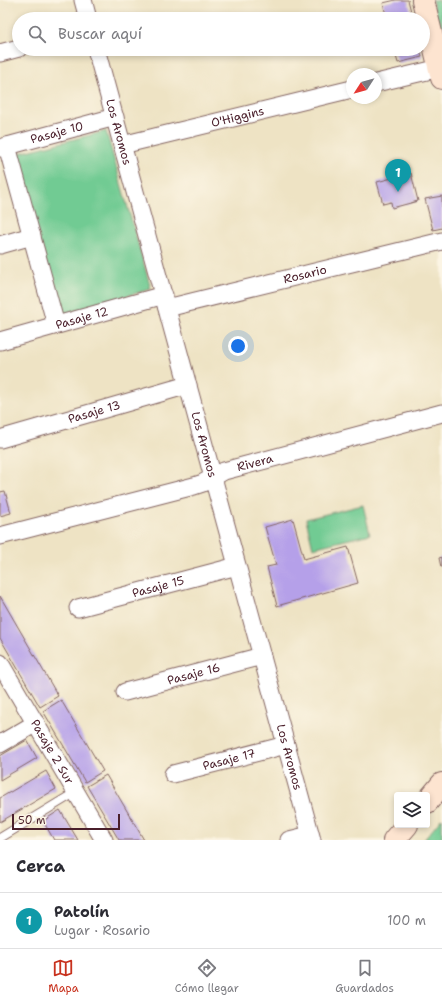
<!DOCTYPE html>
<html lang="es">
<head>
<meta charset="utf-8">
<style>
  body { margin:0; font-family:"Shantell Sans",sans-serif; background:#f7f7f7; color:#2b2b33 }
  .controls { position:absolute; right:12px; bottom:12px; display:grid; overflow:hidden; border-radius:4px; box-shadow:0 2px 6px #0003 }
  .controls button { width:36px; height:36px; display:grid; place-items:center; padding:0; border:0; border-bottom:1px solid #e1e1e2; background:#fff; color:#2b2b33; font:20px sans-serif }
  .compass { position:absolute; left:346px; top:68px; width:36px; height:36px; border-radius:50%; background:#fff; box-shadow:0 2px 6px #0003; rotate:234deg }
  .scale { position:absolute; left:12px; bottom:10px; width:108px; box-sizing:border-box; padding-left:4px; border:2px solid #4a1f2b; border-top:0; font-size:11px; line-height:14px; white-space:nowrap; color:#4a1f2b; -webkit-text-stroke:3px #fcf5e5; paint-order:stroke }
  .you { position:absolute; left:238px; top:346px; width:14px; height:14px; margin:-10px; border:3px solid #fff; border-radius:50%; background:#1a73e8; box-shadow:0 0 0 6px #1a73e833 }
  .badge { display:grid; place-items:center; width:26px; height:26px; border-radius:50%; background:#c8321e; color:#fff; font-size:13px; font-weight:700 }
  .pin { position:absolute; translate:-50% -33px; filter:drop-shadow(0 1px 2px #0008) }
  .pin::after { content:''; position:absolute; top:21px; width:14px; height:12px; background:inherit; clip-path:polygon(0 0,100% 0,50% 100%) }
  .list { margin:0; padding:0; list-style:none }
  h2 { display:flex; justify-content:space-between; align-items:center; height:52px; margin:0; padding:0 16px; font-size:17px }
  h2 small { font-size:13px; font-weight:400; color:#7c7c81 }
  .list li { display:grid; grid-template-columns:26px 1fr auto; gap:12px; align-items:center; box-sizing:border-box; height:56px; padding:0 16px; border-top:1px solid #e1e1e2 }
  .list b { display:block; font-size:15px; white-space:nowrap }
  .list p { margin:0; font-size:13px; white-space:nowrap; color:#7c7c81 }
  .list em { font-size:13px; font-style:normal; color:#7c7c81 }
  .icon { flex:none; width:22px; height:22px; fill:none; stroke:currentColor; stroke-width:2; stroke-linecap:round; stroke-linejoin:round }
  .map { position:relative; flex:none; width:442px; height:840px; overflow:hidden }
  .search { position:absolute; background:#fff; box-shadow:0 2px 6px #0003; left:12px; right:12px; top:12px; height:44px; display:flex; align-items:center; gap:10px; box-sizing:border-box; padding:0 14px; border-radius:22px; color:#7c7c81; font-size:15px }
  .sheet { height:108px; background:#fff }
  nav { display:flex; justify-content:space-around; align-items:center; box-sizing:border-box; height:56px; border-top:1px solid #e1e1e2; background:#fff; font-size:11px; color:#7c7c81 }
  nav a { display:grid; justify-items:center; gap:2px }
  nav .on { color:#c8321e }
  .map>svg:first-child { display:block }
  .green { fill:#71cb93; stroke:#5e755f }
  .building { fill:#b5a0e9 }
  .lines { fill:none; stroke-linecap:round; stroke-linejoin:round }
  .lane-casing { stroke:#836461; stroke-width:10 }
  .street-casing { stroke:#836461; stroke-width:19 }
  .secondary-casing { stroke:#836461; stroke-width:24 }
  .lane { stroke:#fff; stroke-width:8 }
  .street { stroke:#fff; stroke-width:17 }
  .secondary { stroke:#fde4d0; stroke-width:22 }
  .labels { text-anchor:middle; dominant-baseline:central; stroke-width:3.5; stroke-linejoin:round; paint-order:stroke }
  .street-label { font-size:12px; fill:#4a1f2b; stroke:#fcf5e5 }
</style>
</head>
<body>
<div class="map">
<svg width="442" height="840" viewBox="0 0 442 840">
  <rect width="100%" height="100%" fill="#fcf5e5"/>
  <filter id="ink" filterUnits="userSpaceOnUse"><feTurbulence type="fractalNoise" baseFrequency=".025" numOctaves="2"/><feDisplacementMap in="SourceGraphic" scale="8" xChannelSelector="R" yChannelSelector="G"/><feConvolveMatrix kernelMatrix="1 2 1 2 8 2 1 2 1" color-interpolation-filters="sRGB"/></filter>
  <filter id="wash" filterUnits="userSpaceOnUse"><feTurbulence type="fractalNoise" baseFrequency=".012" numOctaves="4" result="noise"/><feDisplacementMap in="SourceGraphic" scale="16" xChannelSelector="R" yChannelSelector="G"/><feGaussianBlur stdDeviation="0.9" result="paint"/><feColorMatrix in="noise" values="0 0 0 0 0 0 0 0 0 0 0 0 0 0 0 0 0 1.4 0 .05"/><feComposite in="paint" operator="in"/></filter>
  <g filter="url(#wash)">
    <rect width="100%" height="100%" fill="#eee3c4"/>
    <g class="green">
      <polygon points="432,0 439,0 442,11 442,40"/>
      <polygon points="106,131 151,289 60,315 16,154"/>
      <polygon points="363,505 370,534 313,548 306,519"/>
      <polygon points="442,818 442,840 424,840"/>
    </g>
    <g id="blocks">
      <g class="building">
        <polygon points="396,0 408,0 413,19 387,19 383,3"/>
        <polygon points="394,49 420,49 422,57 398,63"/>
        <polygon points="411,173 418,201 392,208 391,202 383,204 377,182"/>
        <polygon points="442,196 442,228 433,230 425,199"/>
        <polygon points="5,491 11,513 0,516 0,492"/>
        <polygon points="293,519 304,559 348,547 358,583 277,606 267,567 276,565 265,527"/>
        <polygon points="442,557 442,567 441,567 439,558"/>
        <polygon points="0,596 58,696 40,707 0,638"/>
        <polygon points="61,700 103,771 85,782 43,711"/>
        <polygon points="27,740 37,758 0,780 0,756"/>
        <polygon points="46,771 56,789 0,822 0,798"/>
        <polygon points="106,775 144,840 119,840 87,786"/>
        <polygon points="60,810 78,840 54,840 43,821"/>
      </g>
    </g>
  </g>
  <g filter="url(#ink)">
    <use href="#blocks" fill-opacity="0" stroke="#836461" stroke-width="1"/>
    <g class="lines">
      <g class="lane-casing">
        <polyline id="lane" points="0,838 76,792"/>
      </g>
      <g class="street-casing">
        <g id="street">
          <polyline points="83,0 88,19"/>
          <path id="s1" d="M96,49L312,840"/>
          <polyline points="0,53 19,48"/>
          <polyline points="376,83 440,68"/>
          <path id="s2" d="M122,145L352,89"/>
          <polyline points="7,146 56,325"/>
          <path id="s3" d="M0,148L115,117"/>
          <polyline points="0,245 32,236"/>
          <path id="s4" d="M167,308L442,241"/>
          <path id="s5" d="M0,341L164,295"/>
          <path id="s6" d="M0,439L188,385"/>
          <path id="s7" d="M0,536L194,486L203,483L224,471L442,413"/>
          <path id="s8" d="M78,608L237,566"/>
          <path id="s9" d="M0,663L104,840"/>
          <path id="s10" d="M125,692L262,656"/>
          <polyline points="0,744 36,723"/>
          <path id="s11" d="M173,774L286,745"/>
          <polyline points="289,840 310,835"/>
        </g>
      </g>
      <g class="secondary-casing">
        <g id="secondary">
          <polyline points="423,0 442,78"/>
          <polyline points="427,802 442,784"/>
          <polyline points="394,840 407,825"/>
        </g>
      </g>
      <use href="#lane" class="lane"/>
      <use href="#street" class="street"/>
      <use href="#secondary" class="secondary"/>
    </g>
  </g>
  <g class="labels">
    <g class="street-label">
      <text stroke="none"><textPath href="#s2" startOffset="119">O'Higgins</textPath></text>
      <text stroke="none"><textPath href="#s1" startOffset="86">Los Aromos</textPath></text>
      <text stroke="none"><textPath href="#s3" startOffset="59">Pasaje 10</textPath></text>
      <text stroke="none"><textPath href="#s4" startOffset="142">Rosario</textPath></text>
      <text stroke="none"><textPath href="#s5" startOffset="85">Pasaje 12</textPath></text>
      <text stroke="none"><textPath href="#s6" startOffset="98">Pasaje 13</textPath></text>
      <text stroke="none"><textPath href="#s1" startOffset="410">Los Aromos</textPath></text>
      <text stroke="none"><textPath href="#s7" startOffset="266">Rivera</textPath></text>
      <text stroke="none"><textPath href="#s8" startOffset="83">Pasaje 15</textPath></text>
      <text stroke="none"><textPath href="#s10" startOffset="71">Pasaje 16</textPath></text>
      <text stroke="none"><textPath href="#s9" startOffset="103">Pasaje 2 Sur</textPath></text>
      <text stroke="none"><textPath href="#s1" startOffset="734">Los Aromos</textPath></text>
      <text stroke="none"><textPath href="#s11" startOffset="58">Pasaje 17</textPath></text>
    </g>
  </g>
</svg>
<div class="controls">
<button><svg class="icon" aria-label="layers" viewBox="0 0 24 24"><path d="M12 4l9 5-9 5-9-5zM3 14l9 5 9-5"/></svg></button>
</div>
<svg class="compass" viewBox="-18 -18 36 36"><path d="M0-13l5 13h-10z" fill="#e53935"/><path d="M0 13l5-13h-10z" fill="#7c7c81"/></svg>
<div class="scale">50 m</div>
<div class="you"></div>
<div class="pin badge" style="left:398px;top:192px;background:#0f9aa8">1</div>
<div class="search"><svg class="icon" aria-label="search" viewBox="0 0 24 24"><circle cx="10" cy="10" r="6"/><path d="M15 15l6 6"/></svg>Buscar aquí</div>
</div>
<section class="sheet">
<h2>Cerca<small></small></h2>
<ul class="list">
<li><span class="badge" style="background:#0f9aa8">1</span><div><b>Patolín</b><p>Lugar · Rosario</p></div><em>100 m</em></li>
</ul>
</section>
<nav>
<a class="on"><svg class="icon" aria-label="map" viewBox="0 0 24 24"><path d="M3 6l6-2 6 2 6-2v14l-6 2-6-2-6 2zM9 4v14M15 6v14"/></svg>Mapa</a>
<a><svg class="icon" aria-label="directions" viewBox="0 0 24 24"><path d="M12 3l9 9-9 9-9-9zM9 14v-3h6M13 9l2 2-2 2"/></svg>Cómo llegar</a>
<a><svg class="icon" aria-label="saved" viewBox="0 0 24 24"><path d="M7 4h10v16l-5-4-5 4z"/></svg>Guardados</a>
</nav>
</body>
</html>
